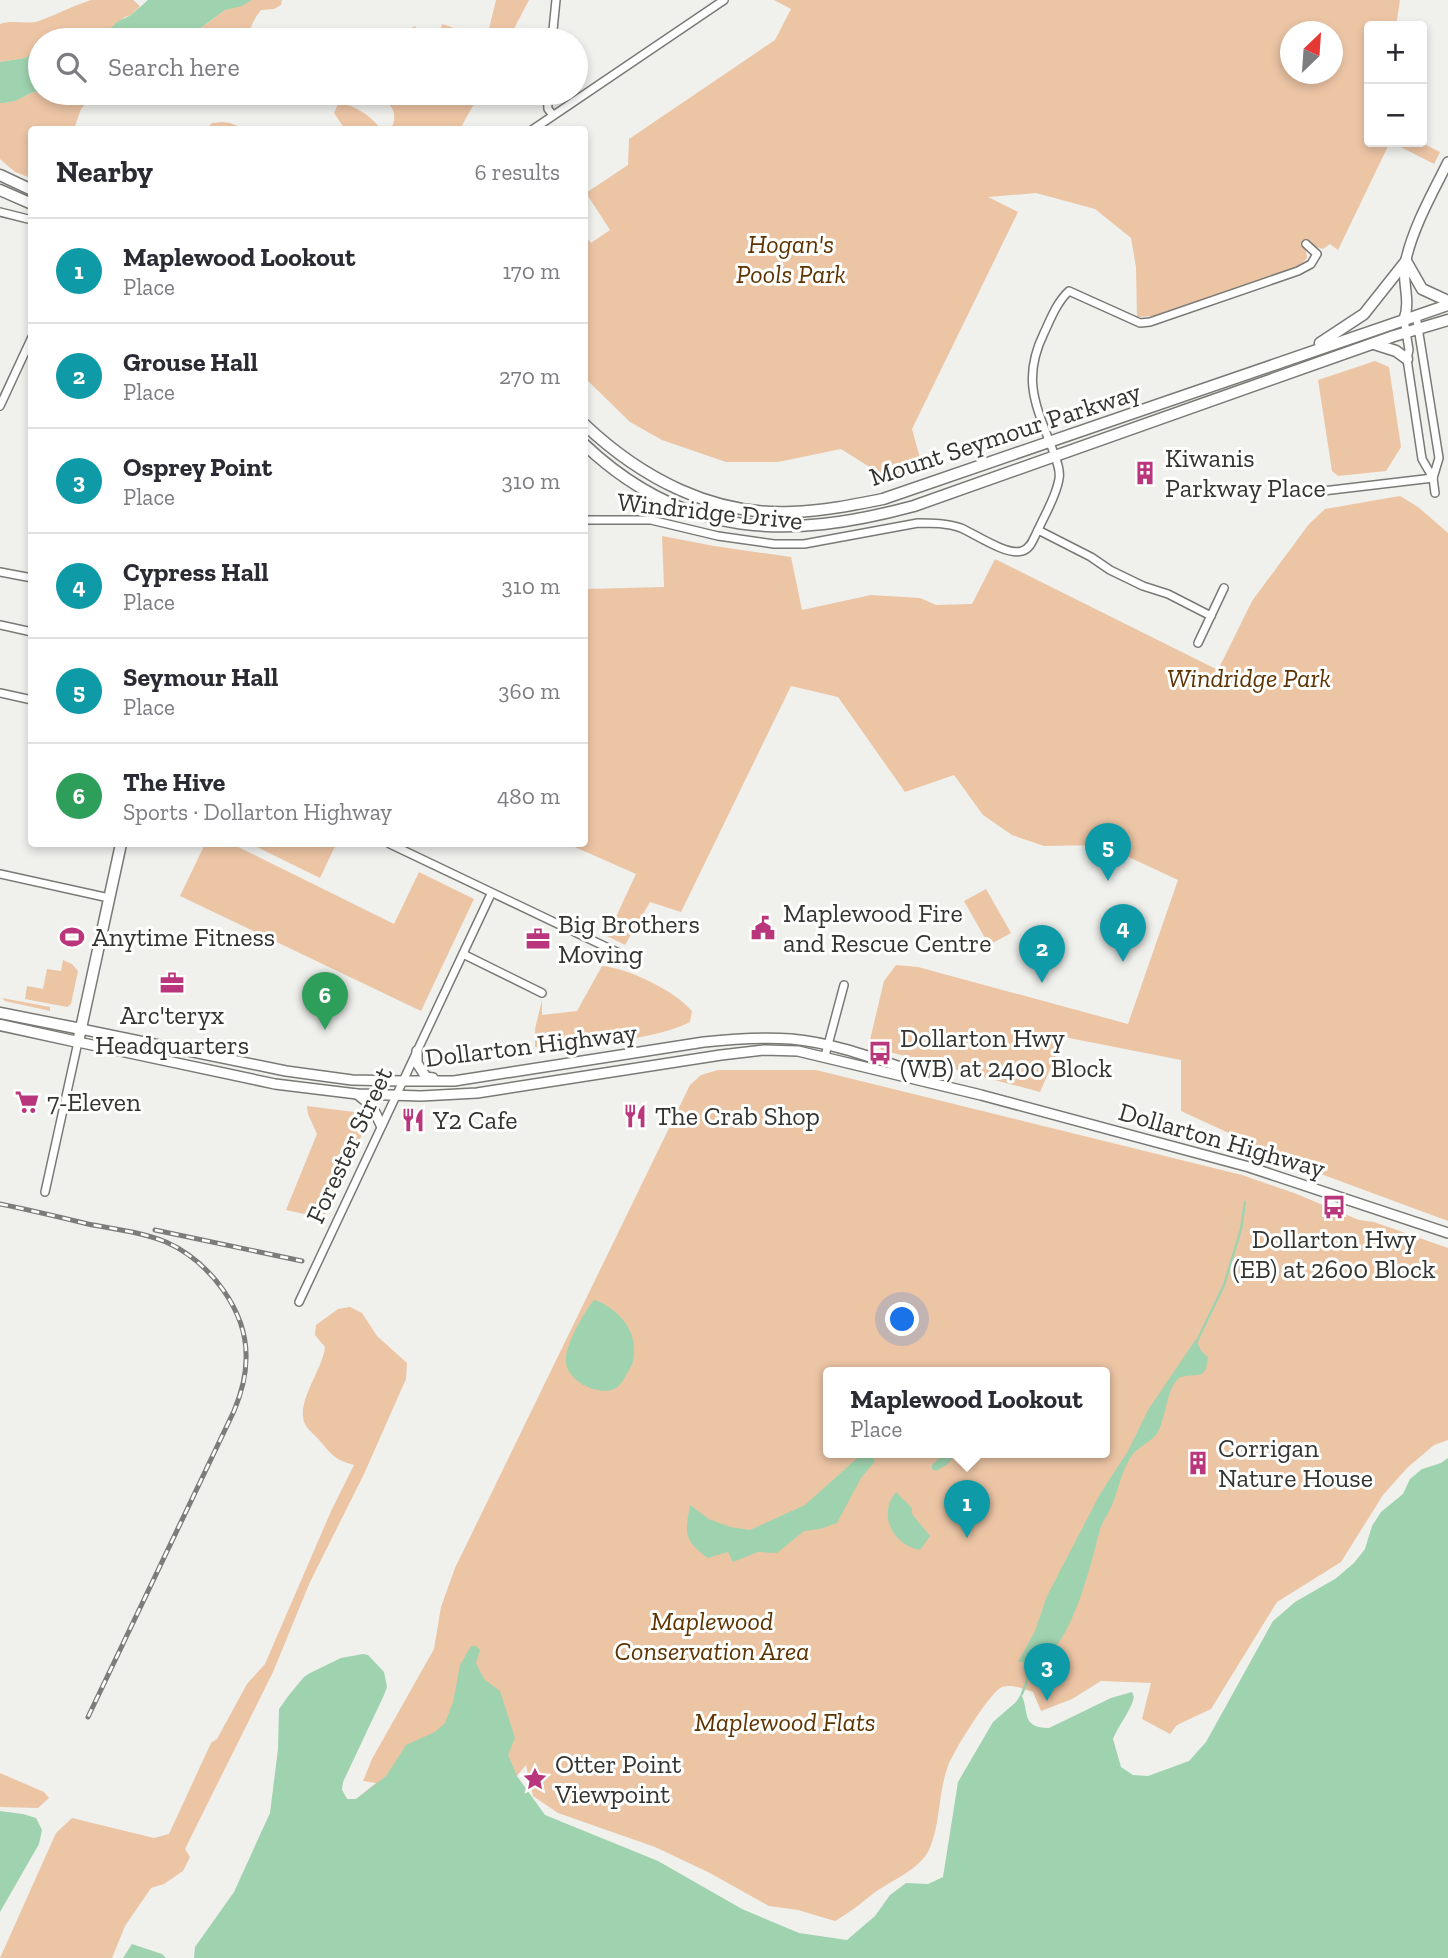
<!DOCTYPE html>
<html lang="en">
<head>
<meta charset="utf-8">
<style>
  body { margin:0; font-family:"Zilla Slab",serif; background:#f2f2f3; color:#2b2b33 }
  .controls { position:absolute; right:21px; top:21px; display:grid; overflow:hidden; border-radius:7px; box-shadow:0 4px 10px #0003 }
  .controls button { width:63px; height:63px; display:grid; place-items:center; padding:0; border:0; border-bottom:2px solid #e1e1e2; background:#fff; color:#2b2b33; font:35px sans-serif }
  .compass { position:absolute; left:1280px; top:21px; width:63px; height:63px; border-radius:50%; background:#fff; box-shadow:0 4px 10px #0003; rotate:25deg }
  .you { position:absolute; left:903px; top:1320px; width:24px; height:24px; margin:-18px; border:5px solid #fff; border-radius:50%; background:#1a73e8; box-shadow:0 0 0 10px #1a73e833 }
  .badge { display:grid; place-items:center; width:46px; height:46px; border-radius:50%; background:#b9367c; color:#fff; font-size:23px; font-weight:700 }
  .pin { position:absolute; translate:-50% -58px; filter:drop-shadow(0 2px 4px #0008) }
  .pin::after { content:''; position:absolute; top:37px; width:24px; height:21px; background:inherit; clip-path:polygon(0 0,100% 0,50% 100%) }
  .popup { position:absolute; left:823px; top:1367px; width:287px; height:91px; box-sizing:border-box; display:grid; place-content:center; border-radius:7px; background:#fff; filter:drop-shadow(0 2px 5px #0005); font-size:23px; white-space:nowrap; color:#7c7c81 }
  .popup b { font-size:26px; color:#2b2b33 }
  .popup::after { content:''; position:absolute; left:50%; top:100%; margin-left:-14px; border:14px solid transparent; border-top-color:#fff }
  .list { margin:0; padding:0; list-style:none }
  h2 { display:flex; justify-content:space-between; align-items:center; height:91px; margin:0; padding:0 28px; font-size:30px }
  h2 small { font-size:23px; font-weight:400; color:#7c7c81 }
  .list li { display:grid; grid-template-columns:46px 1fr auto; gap:21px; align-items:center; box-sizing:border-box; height:105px; padding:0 28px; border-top:2px solid #e1e1e2 }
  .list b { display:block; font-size:26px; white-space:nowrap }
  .list p { margin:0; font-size:23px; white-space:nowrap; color:#7c7c81 }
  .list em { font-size:23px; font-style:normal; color:#7c7c81 }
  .icon { flex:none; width:38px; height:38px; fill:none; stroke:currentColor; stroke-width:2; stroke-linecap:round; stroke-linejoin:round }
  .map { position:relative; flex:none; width:1448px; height:1958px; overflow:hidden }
  .search { position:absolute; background:#fff; box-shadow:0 4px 10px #0003; left:28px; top:28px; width:560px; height:77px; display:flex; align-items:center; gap:18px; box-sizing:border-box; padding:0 24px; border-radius:38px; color:#7c7c81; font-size:26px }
  .panel { position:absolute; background:#fff; box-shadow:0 4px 10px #0003; left:28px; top:126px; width:560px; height:721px; border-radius:7px }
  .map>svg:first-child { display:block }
  .green { fill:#ecc5a5; fill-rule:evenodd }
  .water { fill:#9fd3af }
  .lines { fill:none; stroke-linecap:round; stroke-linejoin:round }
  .stream { stroke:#9fd3af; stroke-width:2.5 }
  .minor-casing { stroke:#797976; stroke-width:10 }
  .tertiary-casing { stroke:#797976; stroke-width:12 }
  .secondary-casing { stroke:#797976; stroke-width:13 }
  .minor { stroke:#fff; stroke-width:7 }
  .tertiary { stroke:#fff; stroke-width:9 }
  .secondary { stroke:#fff; stroke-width:10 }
  .rail-casing { stroke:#7c7c7a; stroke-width:5 }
  .rail { stroke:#fffffe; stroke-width:2.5; stroke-dasharray:8; stroke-linecap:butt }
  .labels { text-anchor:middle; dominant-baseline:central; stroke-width:6; stroke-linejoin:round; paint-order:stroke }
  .park-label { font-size:26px; font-style:italic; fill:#5e3302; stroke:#fffffe }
  .street-label { font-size:26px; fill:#343433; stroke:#fffffe }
  .poi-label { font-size:26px; fill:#343433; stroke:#fffffe; text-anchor:start }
</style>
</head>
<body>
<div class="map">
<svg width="1448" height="1958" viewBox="0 0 1448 1958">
  <rect width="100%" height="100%" fill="#f0f0ed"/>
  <g class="green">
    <path d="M91,0H133L140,6L131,15L125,17L105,35L79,40H40V52L25,58L0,62V24C12,19 26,25 39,21C56,15 72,6 91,0Z"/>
    <path d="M252,0H282L281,5L274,9L261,10C254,18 252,26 247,35V40H184L225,10Z"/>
    <polygon points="496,0 529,0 508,40 474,40 488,33"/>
    <path d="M774,0H1400L1396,26H1369V142H1390L1338,250L1330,244L1323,249L1310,245L1306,251L1307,258L1298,267L1156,316L1137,317L1136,267L1131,238L1095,209L1036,193L988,197L1018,212L912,429L923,469L887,478L841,449L778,462H726L662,440L630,422L585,378L584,234L591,243L610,230L586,193L628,165L629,139L775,40L791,9ZM1290,32H1332V74H1290Z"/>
    <polygon points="442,24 454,28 462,40 438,40"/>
    <polygon points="415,26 423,40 400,40 402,33"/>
    <path d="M40,91L93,94L81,109L74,129L32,130L31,178L15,172L0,159V103C20,103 24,93 40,91Z"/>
    <path d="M376,93H480L460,129H345L334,113L339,102C355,106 370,115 380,128L387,129L393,125C398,108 388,103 376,93Z"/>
    <polygon points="222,122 230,123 245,129 207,129 212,123"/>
    <polygon points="1391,142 1420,142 1440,152 1434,164"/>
    <polygon points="1375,361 1389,367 1401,447 1386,471 1338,476 1332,471 1318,380"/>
    <polygon points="1400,496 1418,507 1448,533 1448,1221 1302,1167 1181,1111 1181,1060 1064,1037 1040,1092 882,1050 870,1040 884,981 896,965 918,967 1128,1024 1178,880 1103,845 1044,846 1012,835 983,815 954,775 905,792 838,697 791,686 681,912 650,902 625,945 607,936 636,874 568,844 584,844 585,589 664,587 662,536 714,546 791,557 802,610 871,595 920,598 936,605 972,604 995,559 1218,670 1252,601 1309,524 1325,509"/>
    <polygon points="205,844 232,844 394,924 419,872 474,899 421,1011 180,896"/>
    <polygon points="251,844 336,844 320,878"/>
    <polygon points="986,889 1011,933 989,945 964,901"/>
    <polygon points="63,960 72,964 78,971 71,1004 67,1007 25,999 27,986 43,989 47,969 61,971"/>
    <path d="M602,966C628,968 675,991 692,1011L690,1022C656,1040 575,1047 535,1047V1029L542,1000V1015L577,1011Z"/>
    <polygon points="2,998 50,1007 50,1011 5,1001"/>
    <path d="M718,1070H816L1242,1175L1294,1193L1359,1220L1374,1222L1448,1248V1440L1434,1445L1407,1468L1383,1495L1341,1562L1277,1602L1211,1709L1177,1725L1170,1734L1142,1719L1151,1683L1101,1681L1072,1699L1041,1711L1033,1692C1023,1689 1013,1684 1002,1687C990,1692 953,1752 948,1766C938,1792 941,1823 929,1850C919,1870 892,1880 874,1893C861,1903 851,1912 835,1921L798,1910L769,1906L708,1872L655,1847L558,1813L533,1796L526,1765L505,1790L258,1958L342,1790L347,1799H356L376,1783L363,1781L372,1759L434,1649L441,1607L455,1568L690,1085L701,1075ZM829,1372H1105V1452H829Z"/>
    <polygon points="307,1106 362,1113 368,1122 323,1218 286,1210 317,1134 308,1114"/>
    <path d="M350,1307L362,1313L377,1336L407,1363L406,1379L364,1474L310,1582L273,1672L185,1849L190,1857L183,1871L164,1884L151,1888L125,1926L112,1958H0L56,1833L72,1818L154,1838L169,1834L211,1743L217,1739L247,1684L265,1664L332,1509L354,1465C334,1459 334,1457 320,1441C316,1436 308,1430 305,1424C295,1402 323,1370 325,1347L315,1335L316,1325L338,1309Z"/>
    <polygon points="0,1773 44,1792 49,1798 38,1808 0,1807"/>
  </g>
  <g class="water">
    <polygon points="148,0 252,0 242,6 225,10 184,40 79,40 105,34 117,22 131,15"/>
    <path d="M36,52H40V91C23,93 22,103 0,103V62L25,58Z"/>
    <path d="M594,1300C607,1303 625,1318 630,1331C636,1344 636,1361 628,1372C624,1378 621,1386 614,1389C598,1396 570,1382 566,1364C563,1348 584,1312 594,1300Z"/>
    <path d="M1196,1339L1201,1351L1208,1357L1206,1369L1202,1374C1196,1376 1187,1375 1181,1377C1166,1384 1166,1423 1156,1435C1148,1444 1135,1448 1129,1460C1121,1474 1118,1490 1112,1505C1109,1513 1103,1520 1100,1529C1092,1560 1072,1647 1039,1661C1033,1663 1024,1662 1018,1662L1035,1631L1047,1596L1100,1494L1128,1451L1148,1410Z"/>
    <path d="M864,1452H870L875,1461L861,1478L837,1523L820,1529L804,1531L777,1553L758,1552L733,1562L728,1552L708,1558C683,1540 685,1533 690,1505L709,1519L730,1527L750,1530L805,1505Z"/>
    <polygon points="946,1452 957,1452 948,1464 936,1471 932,1469 932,1465"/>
    <path d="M1448,1458V1958H194L195,1947L234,1892L270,1813L278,1749L279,1709L289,1695L304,1677L310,1673L341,1658L363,1654L368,1655L384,1672L387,1687L384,1695L343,1782L342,1790L347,1799H356L386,1776L406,1745L435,1732L445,1723L453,1702L460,1665L471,1646H476L480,1650L476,1663L484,1679L500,1691L515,1738L508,1755L517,1776L545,1815L658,1861L742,1909L799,1933L847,1940L875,1916L890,1895L906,1883L928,1884L943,1877L958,1782L993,1722L1016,1702L1021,1694C1030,1711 1020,1728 1049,1728L1111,1698L1132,1692L1134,1697C1131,1711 1119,1724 1113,1739L1121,1767L1133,1775L1148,1776L1189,1761L1206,1742L1273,1621L1295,1602L1335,1579L1354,1563L1365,1549L1372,1526L1381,1512L1403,1494L1410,1479L1422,1469L1441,1463Z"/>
    <path d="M896,1492L912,1508V1514L930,1536L920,1550C893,1545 877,1515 896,1492Z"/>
    <polygon points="0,1811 23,1814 36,1818 42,1830 39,1844 0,1912"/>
    <polygon points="132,1944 162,1954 166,1958 123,1958"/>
  </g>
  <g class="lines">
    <g class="stream">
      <polyline points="1196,1343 1224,1285 1241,1229 1245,1202"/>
      <polyline points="1105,1392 1105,1395"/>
      <polyline points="1022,1694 1035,1659"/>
    </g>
    <g class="minor-casing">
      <g id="minor">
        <polyline points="552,40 556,0"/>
        <polyline points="547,93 548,109 553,115"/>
        <polyline points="532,130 724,0"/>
        <polyline points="0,212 32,220"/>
        <polyline points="1416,315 1439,458 1433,478"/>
        <polyline points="1404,319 1409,350 1407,359 1422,459 1433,478 1435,493"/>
        <polyline points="0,406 32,337"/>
        <polyline points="1323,491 1433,478"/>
        <path d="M584,520H651L718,536L774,544H804L918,523C932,523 947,523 961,528C975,534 1007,556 1022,551C1031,549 1034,537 1038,530L1091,557L1110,570L1143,586L1168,594L1211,616"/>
        <path d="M1038,530C1045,514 1056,497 1059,479C1061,469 1055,457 1052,448C1035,404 1022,378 1044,333C1051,318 1057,302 1069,291L1140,323L1150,322L1298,271L1311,264L1317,254L1306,244"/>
        <polyline points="0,572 32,578"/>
        <polyline points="0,625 32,632"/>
        <polyline points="1198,643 1224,588"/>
        <polyline points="0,693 32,700"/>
        <polyline points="390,844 623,955"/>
        <polyline points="0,874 109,898"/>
        <polyline points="463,954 542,993"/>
        <polyline points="825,1056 844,985"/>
        <polyline points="45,1192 78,1042"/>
        <polyline points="299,1302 491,894"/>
      </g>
    </g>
    <g class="tertiary-casing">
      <g id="tertiary">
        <path d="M1404,319C1411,301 1402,283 1405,264C1412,229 1432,194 1448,162"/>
        <path d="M81,1029L286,1071L352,1080L402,1081H454L704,1042C733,1039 762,1037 791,1039C837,1043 881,1061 924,1075"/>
        <polyline points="78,1042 275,1084 357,1094 421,1096 477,1093 721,1055 764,1050 798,1051 981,1095 1249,1167 1448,1233"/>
        <polyline points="417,1051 417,1063 426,1077 433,1078"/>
        <polyline points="357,1094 372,1106 381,1125"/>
      </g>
    </g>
    <g class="secondary-casing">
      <g id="secondary">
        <polyline points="0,175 32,190"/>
        <polyline points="0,190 32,204"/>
        <polyline points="1320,343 1364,314 1406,261 1422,289 1448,301"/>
        <polyline points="1374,344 1396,351 1407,359"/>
        <path d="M584,424C641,478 713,516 792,512C823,511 853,505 883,499L1448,305"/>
        <path d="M584,444C684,539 788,540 914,506L1394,336L1448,320"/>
        <polyline points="0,1013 81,1029"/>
        <polyline points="0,1025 78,1042 121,844"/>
      </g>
    </g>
    <use href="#minor" class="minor"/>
    <use href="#tertiary" class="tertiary"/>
    <use href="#secondary" class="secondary"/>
    <g class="rail-casing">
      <g id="rail">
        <path d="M0,1204C30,1210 59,1217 88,1224C114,1229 141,1232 166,1242C209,1261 248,1311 246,1359C246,1378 241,1394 234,1411L88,1717"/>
        <polyline points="155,1230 302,1261"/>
      </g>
    </g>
    <use href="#rail" class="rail"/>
  </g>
  <defs>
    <g id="building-bare" transform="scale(1.89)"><path d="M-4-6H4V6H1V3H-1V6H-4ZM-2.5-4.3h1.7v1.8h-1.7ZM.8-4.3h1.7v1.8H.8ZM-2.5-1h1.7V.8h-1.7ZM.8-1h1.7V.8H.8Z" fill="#b9367c" stroke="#fffffe" stroke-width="2.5" paint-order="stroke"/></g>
    <g id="civic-bare" transform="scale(1.89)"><path d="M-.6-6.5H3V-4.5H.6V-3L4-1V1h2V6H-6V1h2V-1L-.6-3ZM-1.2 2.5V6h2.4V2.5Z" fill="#b9367c" stroke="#fffffe" stroke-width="2.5" paint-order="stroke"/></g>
    <g id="stadium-bare" transform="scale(1.89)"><path d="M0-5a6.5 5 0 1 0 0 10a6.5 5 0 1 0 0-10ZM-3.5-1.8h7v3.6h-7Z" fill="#b9367c" stroke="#fffffe" stroke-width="2.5" paint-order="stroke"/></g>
    <g id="office-bare" transform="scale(1.89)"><path d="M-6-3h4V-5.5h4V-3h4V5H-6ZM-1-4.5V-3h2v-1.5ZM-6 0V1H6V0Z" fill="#b9367c" stroke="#fffffe" stroke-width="2.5" paint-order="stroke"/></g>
    <g id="bus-bare" transform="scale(1.89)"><path d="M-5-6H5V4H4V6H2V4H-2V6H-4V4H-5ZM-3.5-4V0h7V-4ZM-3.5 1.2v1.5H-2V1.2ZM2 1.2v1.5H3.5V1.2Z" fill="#b9367c" stroke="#fffffe" stroke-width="2.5" paint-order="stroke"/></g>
    <g id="supermarket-bare" transform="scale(1.89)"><path d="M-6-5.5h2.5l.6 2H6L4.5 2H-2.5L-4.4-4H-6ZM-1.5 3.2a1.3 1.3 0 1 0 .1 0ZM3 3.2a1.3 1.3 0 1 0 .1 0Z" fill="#b9367c" stroke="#fffffe" stroke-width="2.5" paint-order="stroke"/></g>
    <g id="restaurant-bare" transform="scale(1.89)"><path d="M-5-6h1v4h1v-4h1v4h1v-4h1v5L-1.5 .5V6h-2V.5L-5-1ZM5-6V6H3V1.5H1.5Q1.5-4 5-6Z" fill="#b9367c" stroke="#fffffe" stroke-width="2.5" paint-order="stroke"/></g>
    <g id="sight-bare" transform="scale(1.89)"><path d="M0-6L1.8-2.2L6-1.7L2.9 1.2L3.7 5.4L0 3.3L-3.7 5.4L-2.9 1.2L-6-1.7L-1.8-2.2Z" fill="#b9367c" stroke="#fffffe" stroke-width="2.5" paint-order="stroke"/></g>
  </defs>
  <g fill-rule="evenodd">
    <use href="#building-bare" x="1145" y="473"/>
    <use href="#civic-bare" x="763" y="928"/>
    <use href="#stadium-bare" x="72" y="937"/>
    <use href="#office-bare" x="538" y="939"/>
    <use href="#office-bare" x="172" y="983"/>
    <use href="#bus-bare" x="880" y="1053"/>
    <use href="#supermarket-bare" x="27" y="1102"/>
    <use href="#restaurant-bare" x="635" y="1116"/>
    <use href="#restaurant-bare" x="413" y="1120"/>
    <use href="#bus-bare" x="1334" y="1207"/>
    <use href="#building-bare" x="1198" y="1463"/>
    <use href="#sight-bare" x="535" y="1779"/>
  </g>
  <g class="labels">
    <g class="park-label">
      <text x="791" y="244">Hogan's<tspan x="791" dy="30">Pools Park</tspan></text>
      <text x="1249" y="678">Windridge Park</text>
      <text x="712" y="1621">Maplewood<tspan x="712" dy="30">Conservation Area</tspan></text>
      <text x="785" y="1722">Maplewood Flats</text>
    </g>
    <g class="street-label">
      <text transform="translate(1005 434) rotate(-18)">Mount Seymour Parkway</text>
      <text transform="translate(710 511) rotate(6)">Windridge Drive</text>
      <text transform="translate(531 1045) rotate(-7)">Dollarton Highway</text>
      <text transform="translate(1222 1140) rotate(16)">Dollarton Highway</text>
      <text transform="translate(349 1145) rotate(-65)">Forester Street</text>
    </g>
    <g class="poi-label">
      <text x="1165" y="458">Kiwanis<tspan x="1165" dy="30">Parkway Place</tspan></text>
      <text x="783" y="913">Maplewood Fire<tspan x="783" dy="30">and Rescue Centre</tspan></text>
      <text x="558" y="924">Big Brothers<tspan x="558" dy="30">Moving</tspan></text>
      <text x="92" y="937">Anytime Fitness</text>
      <text x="172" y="1015" text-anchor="middle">Arc'teryx<tspan x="172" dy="30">Headquarters</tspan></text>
      <text x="900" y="1038">Dollarton Hwy<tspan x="900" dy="30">(WB) at 2400 Block</tspan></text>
      <text x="47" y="1102">7-Eleven</text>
      <text x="655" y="1116">The Crab Shop</text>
      <text x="433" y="1120">Y2 Cafe</text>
      <text x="1334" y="1239" text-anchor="middle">Dollarton Hwy<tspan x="1334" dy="30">(EB) at 2600 Block</tspan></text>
      <text x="1218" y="1448">Corrigan<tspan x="1218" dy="30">Nature House</tspan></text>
      <text x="555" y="1764">Otter Point<tspan x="555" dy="30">Viewpoint</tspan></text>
    </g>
  </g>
</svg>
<div class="controls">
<button>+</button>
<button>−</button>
</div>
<svg class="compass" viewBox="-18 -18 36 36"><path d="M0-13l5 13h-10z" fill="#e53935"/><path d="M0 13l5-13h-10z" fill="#7c7c81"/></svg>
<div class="you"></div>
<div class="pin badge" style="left:967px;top:1538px;background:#0f9aa8">1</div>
<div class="popup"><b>Maplewood Lookout</b>Place</div>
<div class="pin badge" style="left:1042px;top:983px;background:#0f9aa8">2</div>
<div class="pin badge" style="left:1047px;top:1701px;background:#0f9aa8">3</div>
<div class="pin badge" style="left:1123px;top:962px;background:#0f9aa8">4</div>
<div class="pin badge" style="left:1108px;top:881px;background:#0f9aa8">5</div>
<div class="pin badge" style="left:325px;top:1030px;background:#2e9e5b">6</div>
<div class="search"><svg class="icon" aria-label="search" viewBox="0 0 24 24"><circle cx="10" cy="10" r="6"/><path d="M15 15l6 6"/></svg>Search here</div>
<section class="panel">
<h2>Nearby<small>6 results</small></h2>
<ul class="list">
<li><span class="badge" style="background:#0f9aa8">1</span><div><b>Maplewood Lookout</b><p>Place</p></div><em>170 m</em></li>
<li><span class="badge" style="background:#0f9aa8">2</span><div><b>Grouse Hall</b><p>Place</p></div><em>270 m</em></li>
<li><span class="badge" style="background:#0f9aa8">3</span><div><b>Osprey Point</b><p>Place</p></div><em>310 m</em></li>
<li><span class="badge" style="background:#0f9aa8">4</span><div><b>Cypress Hall</b><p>Place</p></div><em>310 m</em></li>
<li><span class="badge" style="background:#0f9aa8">5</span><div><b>Seymour Hall</b><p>Place</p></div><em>360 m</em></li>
<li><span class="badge" style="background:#2e9e5b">6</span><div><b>The Hive</b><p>Sports · Dollarton Highway</p></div><em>480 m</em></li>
</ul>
</section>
</div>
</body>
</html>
